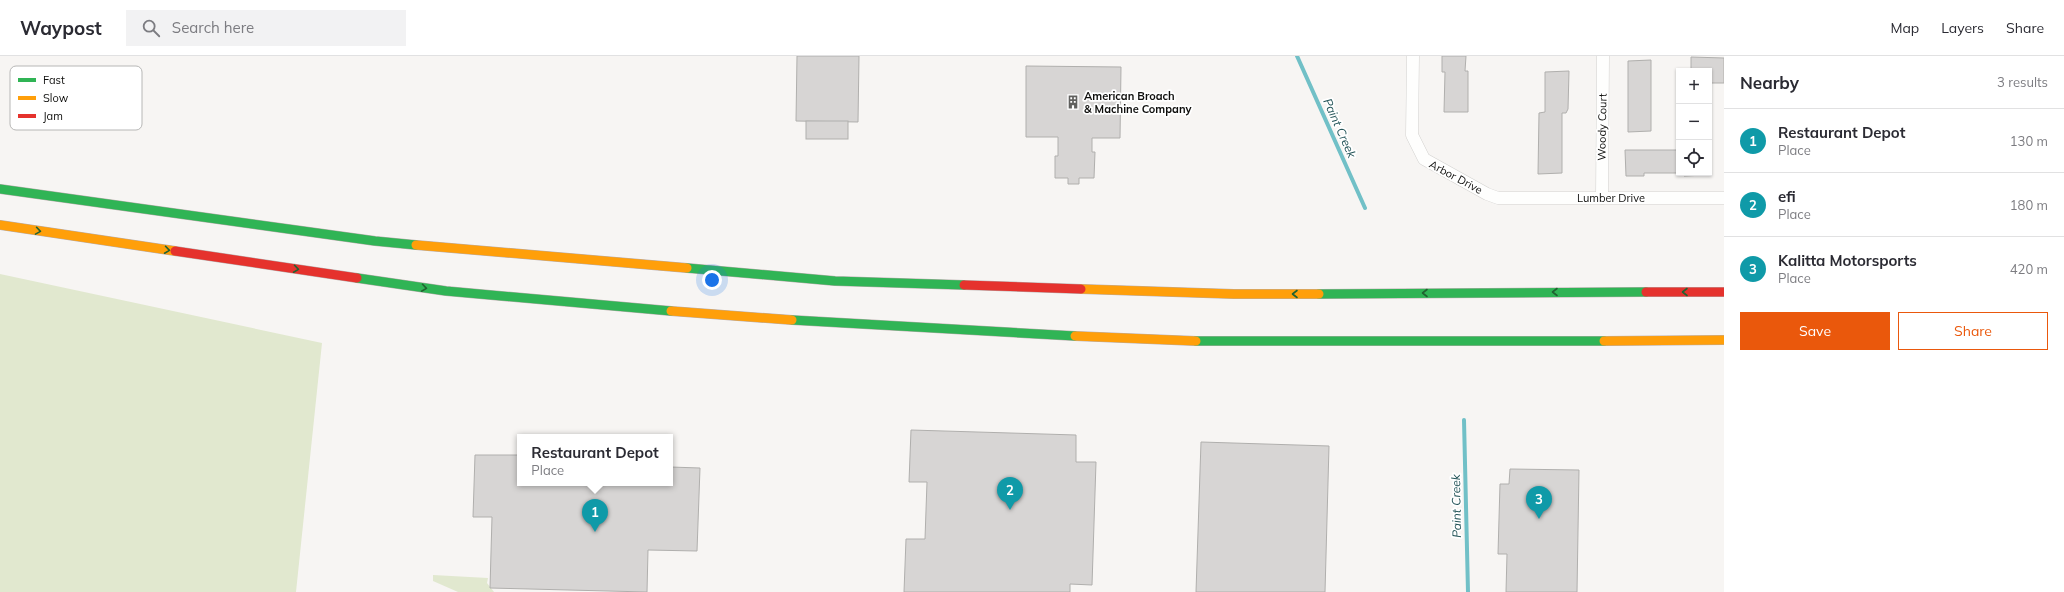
<!DOCTYPE html>
<html lang="en">
<head>
<meta charset="utf-8">
<style>
  body { margin:0; font-family:Mulish,sans-serif; background:#f2f2f3; color:#2b2b33 }
  .controls { position:absolute; right:12px; top:12px; display:grid; overflow:hidden; border-radius:0px; box-shadow:0 1px 3px #0004 }
  .controls button { width:36px; height:36px; display:grid; place-items:center; padding:0; border:0; border-bottom:1px solid #e1e1e2; background:#fff; color:#2b2b33; font:20px sans-serif }
  .you { position:absolute; left:712px; top:224px; width:14px; height:14px; margin:-10px; border:3px solid #fff; border-radius:50%; background:#1a73e8; box-shadow:0 0 0 6px #1a73e833 }
  .badge { display:grid; place-items:center; width:26px; height:26px; border-radius:50%; background:#ea580c; color:#fff; font-size:13px; font-weight:700 }
  .pin { position:absolute; translate:-50% -33px; filter:drop-shadow(0 1px 2px #0008) }
  .pin::after { content:''; position:absolute; top:21px; width:14px; height:12px; background:inherit; clip-path:polygon(0 0,100% 0,50% 100%) }
  .popup { position:absolute; left:517px; top:378px; width:156px; height:52px; box-sizing:border-box; display:grid; place-content:center; border-radius:0px; background:#fff; filter:drop-shadow(0 1px 3px #0005); font-size:13px; white-space:nowrap; color:#7c7c81 }
  .popup b { font-size:15px; color:#2b2b33 }
  .popup::after { content:''; position:absolute; left:50%; top:100%; margin-left:-8px; border:8px solid transparent; border-top-color:#fff }
  .list { margin:0; padding:0; list-style:none }
  h2 { display:flex; justify-content:space-between; align-items:center; height:52px; margin:0; padding:0 16px; font-size:17px }
  h2 small { font-size:13px; font-weight:400; color:#7c7c81 }
  .list li { display:grid; grid-template-columns:26px 1fr auto; gap:12px; align-items:center; box-sizing:border-box; height:64px; padding:0 16px; border-top:1px solid #e1e1e2 }
  .list b { display:block; font-size:15px; white-space:nowrap }
  .list p { margin:0; font-size:13px; white-space:nowrap; color:#7c7c81 }
  .list em { font-size:13px; font-style:normal; color:#7c7c81 }
  .actions { display:flex; gap:8px; padding:12px 16px }
  .actions a { flex:1; padding:9px 0; border:1px solid #ea580c; border-radius:0px; text-align:center; font-size:14px; color:#ea580c }
  .actions .main { background:#ea580c; color:#fff }
  .icon { flex:none; width:22px; height:22px; fill:none; stroke:currentColor; stroke-width:2; stroke-linecap:round; stroke-linejoin:round }
  .map { position:relative; flex:none; width:1724px; height:536px; overflow:hidden }
  header { display:flex; align-items:center; gap:24px; box-sizing:border-box; height:56px; padding:0 20px; background:#fff; border-bottom:1px solid #e1e1e2 }
  header strong { font-size:19px }
  nav { display:flex; gap:22px; margin-inline-start:auto; font-size:14px }
  .search { width:280px; height:36px; background:#f2f2f3; display:flex; align-items:center; gap:10px; box-sizing:border-box; padding:0 14px; border-radius:0px; color:#7c7c81; font-size:15px }
  main { display:flex }
  aside { flex:1; background:#fff }
  .map>svg:first-child { display:block }
  .green { fill:#e1e8cf }
  .lines { fill:none; stroke-linecap:round; stroke-linejoin:round }
  .stream { stroke:#71c0c7; stroke-width:4 }
  .building { fill:#d7d5d4; stroke:#b0afad }
  .street-casing { stroke:#d3d2d0; stroke-width:13 }
  .fast-casing { stroke:#b7acab; stroke-width:10 }
  .slow-casing { stroke:#b7acab; stroke-width:10 }
  .jam-casing { stroke:#b7acab; stroke-width:10 }
  .street { stroke:#fefefd; stroke-width:12 }
  .fast { stroke:#30b455; stroke-width:9 }
  .slow { stroke:#ff9f0a; stroke-width:9 }
  .jam { stroke:#e5322d; stroke-width:9 }
  .oneway { stroke:#206231 }
  .labels { text-anchor:middle; dominant-baseline:central; stroke-width:3.5; stroke-linejoin:round; paint-order:stroke }
  .poi-label { font-size:11px; font-weight:bold; fill:#0f0f0d; stroke:#fff; text-anchor:start }
  .street-label { font-size:11px; fill:#0f0f0d; stroke:#fff }
  .water-label { font-size:12px; font-style:italic; fill:#255559; stroke:#fff }
  .key { fill:#fff; stroke:#b7b7b6; stroke-width:1 }
  .key-label { font-size:11px; fill:#0f0f0d }
</style>
</head>
<body>
<header>
<strong>Waypost</strong>
<div class="search"><svg class="icon" aria-label="search" viewBox="0 0 24 24"><circle cx="10" cy="10" r="6"/><path d="M15 15l6 6"/></svg>Search here</div>
<nav><a>Map</a><a>Layers</a><a>Share</a></nav>
</header>
<main>
<div class="map">
<svg width="1724" height="536" viewBox="0 0 1724 536">
  <rect width="100%" height="100%" fill="#f7f5f3"/>
  <g class="green">
    <polygon points="0,218 322,287 296,536 0,536"/>
    <polygon points="433,519 488,522 487,527 494,536 458,536 433,525"/>
  </g>
  <g class="lines">
    <g class="stream">
      <polyline points="1297,0 1365,152"/>
      <polyline points="1464,364 1468,536"/>
    </g>
  </g>
  <g class="building">
    <polygon points="797,0 859,0 858,66 796,65"/>
    <polygon points="1442,0 1466,0 1465,15 1468,15 1468,56 1444,56 1445,16 1442,16"/>
    <polygon points="1691,1 1724,2 1724,27 1709,27 1709,15 1691,15"/>
    <polygon points="1651,4 1651,75 1628,76 1628,5"/>
    <polygon points="1026,10 1121,11 1120,82 1092,82 1092,96 1095,96 1094,122 1079,122 1079,128 1068,128 1068,122 1055,122 1055,100 1058,100 1058,81 1026,81"/>
    <polygon points="1569,15 1568,53 1566,57 1562,57 1562,117 1538,118 1539,57 1545,56 1545,16"/>
    <rect x="806" y="65" width="42" height="18"/>
    <polygon points="1625,94 1679,94 1679,117 1644,117 1644,120 1626,120"/>
    <polygon points="1684,117 1705,117 1705,119 1684,120"/>
    <polygon points="911,374 1076,379 1076,406 1096,406 1092,529 1070,528 1070,536 904,536 906,483 925,483 927,426 909,426"/>
    <polygon points="1201,386 1329,390 1325,536 1196,536"/>
    <polygon points="475,399 520,399 520,427 670,427 670,411 700,412 697,495 648,494 647,536 490,532 492,461 473,461"/>
    <polygon points="1510,413 1579,414 1577,536 1506,536 1507,498 1498,498 1500,428 1509,428"/>
  </g>
  <g class="lines">
    <g class="street-casing">
      <g id="street">
        <polyline points="1413,0 1412,79 1424,103 1487,138 1498,142 1724,142"/>
        <polyline points="1602,142 1603,0"/>
      </g>
    </g>
    <g class="fast-casing">
      <g id="fast">
        <polyline points="0,133 375,185 416,189"/>
        <polyline points="687,212 835,225 964,229"/>
        <polyline points="357,222 446,235 671,255"/>
        <polyline points="1319,238 1646,236"/>
        <polyline points="792,264 1075,280"/>
        <polyline points="1196,285 1604,285"/>
      </g>
    </g>
    <g class="slow-casing">
      <g id="slow">
        <polyline points="0,169 175,195"/>
        <polyline points="416,189 687,212"/>
        <polyline points="1081,233 1234,238 1319,238"/>
        <polyline points="671,255 792,264"/>
        <polyline points="1075,280 1196,285"/>
        <polyline points="1604,285 1724,284"/>
      </g>
    </g>
    <g class="jam-casing">
      <g id="jam">
        <polyline points="175,195 357,222"/>
        <polyline points="964,229 1081,233"/>
        <polyline points="1646,236 1724,236"/>
      </g>
    </g>
    <use href="#street" class="street"/>
    <use href="#fast" class="fast"/>
    <use href="#slow" class="slow"/>
    <use href="#jam" class="jam"/>
  </g>
  <defs><path id="oneway-chevron" d="M-2-3.5L2.5 0L-2 3.5" fill="none" stroke-width="1.6" stroke-linecap="round" stroke-linejoin="round"/></defs>
  <g class="oneway">
    <use href="#oneway-chevron" transform="translate(38 175) rotate(9)"/>
    <use href="#oneway-chevron" transform="translate(167 194) rotate(8)"/>
    <use href="#oneway-chevron" transform="translate(296 213) rotate(8)"/>
    <use href="#oneway-chevron" transform="translate(424 232) rotate(8)"/>
    <use href="#oneway-chevron" transform="translate(1555 236) rotate(180)"/>
    <use href="#oneway-chevron" transform="translate(1685 236) rotate(180)"/>
    <use href="#oneway-chevron" transform="translate(1425 237) rotate(180)"/>
    <use href="#oneway-chevron" transform="translate(1295 238) rotate(180)"/>
  </g>
  <defs>
    <g id="building-bare" transform="scale(1.08)"><path d="M-4-6H4V6H1V3H-1V6H-4ZM-2.5-4.3h1.7v1.8h-1.7ZM.8-4.3h1.7v1.8H.8ZM-2.5-1h1.7V.8h-1.7ZM.8-1h1.7V.8H.8Z" fill="#60605e" stroke="#fff" stroke-width="2.5" paint-order="stroke"/></g>
  </defs>
  <g fill-rule="evenodd">
    <use href="#building-bare" x="1073" y="46"/>
  </g>
  <g class="labels">
    <g class="poi-label">
      <text x="1084" y="40">American Broach<tspan x="1084" dy="13">&amp; Machine Company</tspan></text>
    </g>
    <g class="street-label">
      <text transform="translate(1602 71) rotate(-89)">Woody Court</text>
      <text transform="translate(1456 121) rotate(28)">Arbor Drive</text>
      <text x="1611" y="142">Lumber Drive</text>
    </g>
    <g class="water-label">
      <text transform="translate(1340 72) rotate(66)">Paint Creek</text>
      <text transform="translate(1456 450) rotate(-91)">Paint Creek</text>
    </g>
  </g>
  <rect x="10" y="10" width="132" height="64" rx="6" class="key"/>
  <rect x="18" y="22" width="18" height="4" fill="#30b455"/>
  <rect x="18" y="40" width="18" height="4" fill="#ff9f0a"/>
  <rect x="18" y="58" width="18" height="4" fill="#e5322d"/>
  <g class="key-label">
    <text x="43" y="28">Fast</text>
    <text x="43" y="46">Slow</text>
    <text x="43" y="64">Jam</text>
  </g>
</svg>
<div class="controls">
<button>+</button>
<button>−</button>
<button><svg class="icon" aria-label="locate" viewBox="0 0 24 24"><circle cx="12" cy="12" r="6"/><path d="M12 2v4M12 18v4M2 12h4M18 12h4"/></svg></button>
</div>
<div class="you"></div>
<div class="pin badge" style="left:595px;top:476px;background:#0f9aa8">1</div>
<div class="popup"><b>Restaurant Depot</b>Place</div>
<div class="pin badge" style="left:1010px;top:454px;background:#0f9aa8">2</div>
<div class="pin badge" style="left:1539px;top:463px;background:#0f9aa8">3</div>
</div>
<aside>
<h2>Nearby<small>3 results</small></h2>
<ul class="list">
<li><span class="badge" style="background:#0f9aa8">1</span><div><b>Restaurant Depot</b><p>Place</p></div><em>130 m</em></li>
<li><span class="badge" style="background:#0f9aa8">2</span><div><b>efi</b><p>Place</p></div><em>180 m</em></li>
<li><span class="badge" style="background:#0f9aa8">3</span><div><b>Kalitta Motorsports</b><p>Place</p></div><em>420 m</em></li>
</ul>
<div class="actions"><a class="main">Save</a><a>Share</a></div>
</aside>
</main>
</body>
</html>
